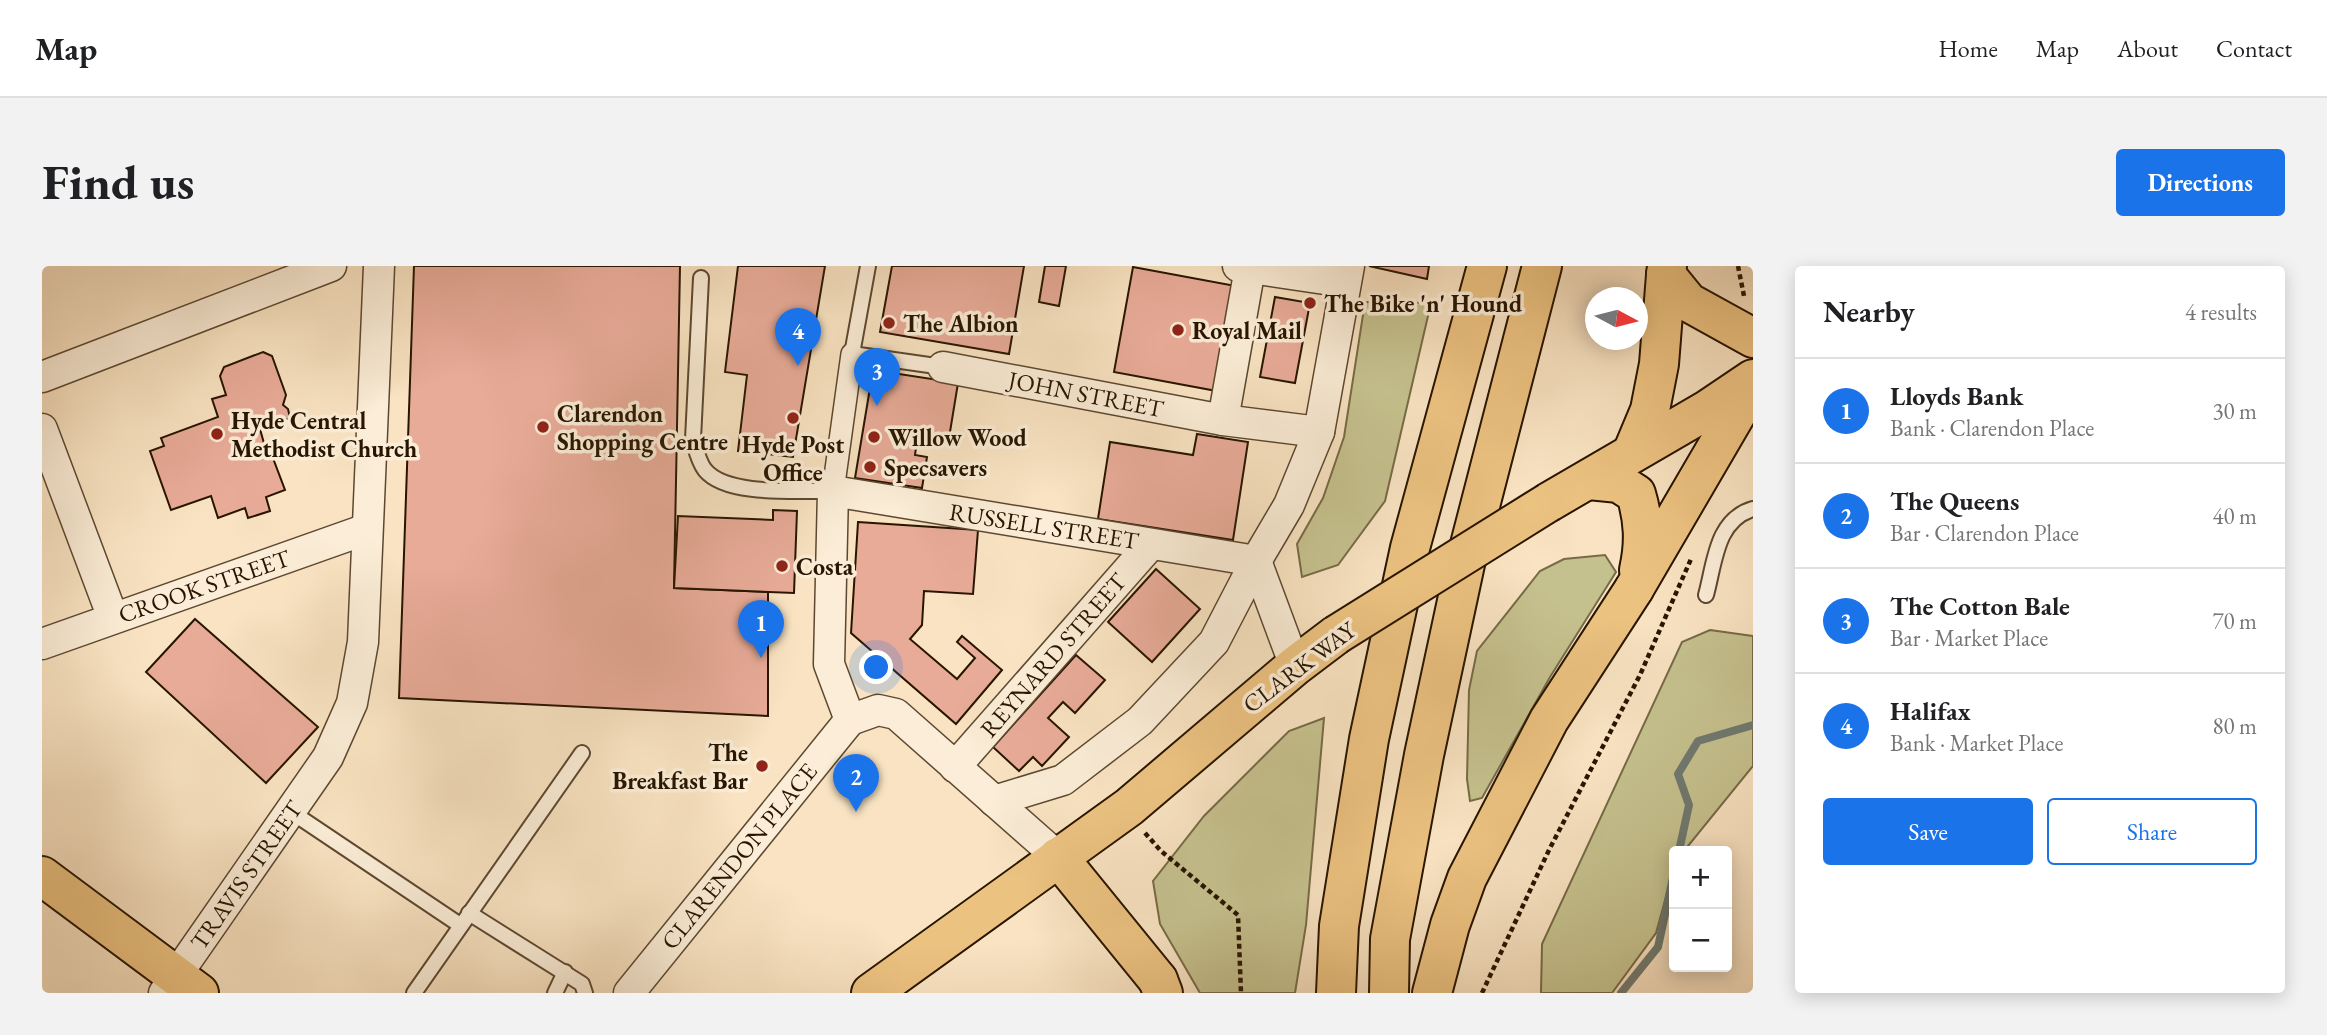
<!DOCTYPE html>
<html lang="en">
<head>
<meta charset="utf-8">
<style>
  body { margin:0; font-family:"EB Garamond",serif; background:#f2f2f2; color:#202124 }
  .controls { position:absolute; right:21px; bottom:21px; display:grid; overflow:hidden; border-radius:7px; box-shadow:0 4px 18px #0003 }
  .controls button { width:63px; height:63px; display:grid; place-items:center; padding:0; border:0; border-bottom:2px solid #e0e0e0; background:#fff; color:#202124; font:35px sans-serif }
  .compass { position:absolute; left:1543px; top:21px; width:63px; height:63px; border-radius:50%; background:#fff; box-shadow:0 4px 18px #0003; rotate:97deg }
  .you { position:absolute; left:835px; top:402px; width:24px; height:24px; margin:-18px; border:5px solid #fff; border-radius:50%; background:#1a73e8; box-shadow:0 0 0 10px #1a73e833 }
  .badge { display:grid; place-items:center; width:46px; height:46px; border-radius:50%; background:#1a73e8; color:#fff; font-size:23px; font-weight:700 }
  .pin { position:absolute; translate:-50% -58px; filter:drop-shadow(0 2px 4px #0008) }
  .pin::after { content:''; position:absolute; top:37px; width:24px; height:21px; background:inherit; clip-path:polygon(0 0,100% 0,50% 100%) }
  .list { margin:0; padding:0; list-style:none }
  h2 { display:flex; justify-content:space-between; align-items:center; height:91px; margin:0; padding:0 28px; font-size:30px }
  h2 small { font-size:23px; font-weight:400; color:#757577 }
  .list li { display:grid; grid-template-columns:46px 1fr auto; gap:21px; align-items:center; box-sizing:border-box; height:105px; padding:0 28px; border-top:2px solid #e0e0e0 }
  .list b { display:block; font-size:26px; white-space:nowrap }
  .list p { margin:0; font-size:23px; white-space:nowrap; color:#757577 }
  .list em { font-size:23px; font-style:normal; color:#757577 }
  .actions { display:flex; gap:14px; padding:21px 28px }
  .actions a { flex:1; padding:16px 0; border:2px solid #1a73e8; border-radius:7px; text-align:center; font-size:24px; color:#1a73e8 }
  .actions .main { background:#1a73e8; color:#fff }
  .map { position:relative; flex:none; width:1711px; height:727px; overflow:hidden; border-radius:7px }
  header { display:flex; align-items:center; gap:42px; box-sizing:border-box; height:98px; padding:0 35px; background:#fff; border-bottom:2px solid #e0e0e0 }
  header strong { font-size:33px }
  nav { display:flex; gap:38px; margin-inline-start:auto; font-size:24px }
  .intro { display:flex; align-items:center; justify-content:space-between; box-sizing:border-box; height:168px; padding:0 42px }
  h1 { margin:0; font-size:49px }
  .button { padding:18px 32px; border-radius:7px; background:#1a73e8; color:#fff; font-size:24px; font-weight:700 }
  main { display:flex; gap:42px; padding:0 42px }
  aside { flex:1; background:#fff; border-radius:7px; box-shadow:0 4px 18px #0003 }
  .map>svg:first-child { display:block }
  .green { fill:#c5c18e; stroke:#766b47; stroke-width:2 }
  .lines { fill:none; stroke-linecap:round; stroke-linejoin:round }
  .stream { stroke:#707a70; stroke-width:8 }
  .building { fill:#e8ab98; stroke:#281500; stroke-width:2 }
  .service-casing { stroke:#5c4830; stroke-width:18 }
  .pedestrian-casing { stroke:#5c4830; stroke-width:24 }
  .minor-casing { stroke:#5c4830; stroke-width:33 }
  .primary-casing { stroke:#281500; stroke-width:42 }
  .motorway-casing { stroke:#281500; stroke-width:42 }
  .path { stroke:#281500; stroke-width:4.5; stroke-dasharray:5 3.5; stroke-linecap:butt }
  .service { stroke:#fbedd7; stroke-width:14 }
  .pedestrian { stroke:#fbedd7; stroke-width:21 }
  .minor { stroke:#fbedd7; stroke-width:30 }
  .primary { stroke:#ecc281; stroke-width:38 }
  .motorway { stroke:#ecc281; stroke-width:38 }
  .primary-bridge-casing { stroke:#281500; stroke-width:42; stroke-linecap:butt }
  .primary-bridge { stroke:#ecc281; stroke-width:38 }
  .poi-dot { fill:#8f2418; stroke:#fbedd7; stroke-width:2.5 }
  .labels { text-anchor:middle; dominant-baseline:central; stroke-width:7; stroke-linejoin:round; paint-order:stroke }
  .poi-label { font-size:24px; font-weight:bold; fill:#281500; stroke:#fbedd7; text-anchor:start }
  .street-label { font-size:24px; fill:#281500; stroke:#fbedd7 }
</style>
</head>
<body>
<header>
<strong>Map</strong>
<nav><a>Home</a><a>Map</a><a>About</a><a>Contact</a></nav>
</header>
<div class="intro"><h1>Find us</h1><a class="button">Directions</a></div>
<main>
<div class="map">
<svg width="1711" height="727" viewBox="0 0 1711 727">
  <rect width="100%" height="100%" fill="#f9e3c2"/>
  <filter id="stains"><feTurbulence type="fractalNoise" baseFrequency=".00286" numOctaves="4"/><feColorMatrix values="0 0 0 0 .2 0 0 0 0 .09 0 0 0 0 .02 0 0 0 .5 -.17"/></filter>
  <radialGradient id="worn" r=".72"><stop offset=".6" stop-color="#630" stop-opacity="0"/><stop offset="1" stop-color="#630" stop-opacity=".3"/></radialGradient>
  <g class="green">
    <polygon points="1323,36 1389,37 1343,235 1296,299 1260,311 1255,278 1281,232 1302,171"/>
    <polygon points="1563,289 1574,306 1508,411 1440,532 1428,535 1425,513 1427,424 1435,385 1498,305 1522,293"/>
    <polygon points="1668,364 1711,370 1711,500 1642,585 1632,585 1632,602 1614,667 1570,727 1499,727 1500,678 1640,376"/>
    <polygon points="1282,452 1264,659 1253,727 1158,727 1118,658 1111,615 1162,550 1247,465"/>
  </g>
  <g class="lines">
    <g class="stream">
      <polyline points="1637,585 1647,539 1636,508 1656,475 1711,459"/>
      <polyline points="1579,727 1616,681 1632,607"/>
    </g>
  </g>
  <g class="building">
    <polygon points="372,0 638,0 632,322 726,326 726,450 357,432"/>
    <polygon points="696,0 783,0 751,191 696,185 705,109 683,106"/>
    <polygon points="850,0 982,0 967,88 838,66"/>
    <polygon points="1003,0 1024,0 1017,40 997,36"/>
    <polygon points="1327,0 1387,0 1385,13"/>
    <polygon points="1091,1 1199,21 1180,126 1072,106"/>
    <polygon points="1233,31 1268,37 1253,117 1218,111"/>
    <polygon points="221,86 230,90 244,129 241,139 246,143 248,152 218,163 225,188 229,187 243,224 224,231 228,245 206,252 203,242 176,252 169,230 129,244 108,185 122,180 119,172 176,151 170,133 184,129 178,110 182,101"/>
    <polygon points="831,104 916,117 907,172 876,167 873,189 885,191 880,222 813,212"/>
    <polygon points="1155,168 1206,176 1191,274 1056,253 1068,176 1151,189"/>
    <polygon points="731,244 755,245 752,327 632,322 636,250 731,254"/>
    <polygon points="816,256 936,264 931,328 882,325 880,359 868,373 915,413 933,392 915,376 920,370 960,404 914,458 809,367"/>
    <polygon points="1114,303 1158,343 1110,396 1066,356"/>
    <polygon points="153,353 276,461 224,517 104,406"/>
    <polygon points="1034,389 1063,414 1033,447 1021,436 1006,452 1027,471 1000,500 991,491 977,505 951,481"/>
  </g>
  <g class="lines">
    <g class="service-casing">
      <g id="service">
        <polyline points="826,0 810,88 901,101"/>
        <path d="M659,12L651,173C654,183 656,195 663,204C685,231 759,224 791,225"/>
        <path d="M1664,329C1673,296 1674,254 1711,243"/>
        <polyline points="248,545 418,659"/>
        <polyline points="427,647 540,718 543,727"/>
        <polyline points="372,727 540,487"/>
        <polyline points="513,727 523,706"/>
      </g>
    </g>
    <g class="pedestrian-casing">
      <polyline id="pedestrian" points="791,225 810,88"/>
    </g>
    <g class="minor-casing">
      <g id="minor">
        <polyline points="1196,0 1303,16"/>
        <polyline points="901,101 1181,154 1277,166"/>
        <polyline points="0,111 289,0"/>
        <polyline points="1181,154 1208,2"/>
        <polyline points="0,163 71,352"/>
        <polyline points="1214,295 1253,400"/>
        <polyline points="0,378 325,263"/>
        <polyline points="808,454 787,398 791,225 1214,295"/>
        <polyline points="808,454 836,444 854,448 1016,591"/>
        <polyline points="913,501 1109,278"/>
        <polyline points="952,535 1021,514 1098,455 1172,376 1214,295 1247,239 1277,166 1307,0"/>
        <polyline points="122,727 286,491 310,437 321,376 337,0"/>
        <polyline points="587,727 808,454"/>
      </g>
    </g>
    <g class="primary-casing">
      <g id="primary">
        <polyline points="1624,9 1646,36 1711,72"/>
        <polyline points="1590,187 1608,144 1617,98 1624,9"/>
        <path d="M1547,214L1577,217L1594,228C1602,255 1603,277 1597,304"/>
        <polyline points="1507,236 1665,144 1711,113"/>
        <polyline points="1592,323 1711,119"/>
        <polyline points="1016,591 1116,714"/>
        <polyline points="0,610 157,727"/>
        <polyline points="829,727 1087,541 1253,400 1294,369"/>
      </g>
    </g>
    <g class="motorway-casing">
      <g id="motorway">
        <polyline points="1624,9 1625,0"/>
        <polyline points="1116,714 1121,727"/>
        <polyline points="1294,727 1297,660 1327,473 1368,282 1445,0"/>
        <polyline points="1347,727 1348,673 1382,489 1423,298 1500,0"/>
        <polyline points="1390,727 1408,659 1425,612 1507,454 1592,323"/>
      </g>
    </g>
    <g class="path">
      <polyline points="1696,0 1702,30"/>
      <polyline points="1103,567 1119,585 1196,649 1199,727"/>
      <polyline points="1440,727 1507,584 1598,409 1649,293"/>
    </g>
    <use href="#service" class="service"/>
    <use href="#pedestrian" class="pedestrian"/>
    <use href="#minor" class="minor"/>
    <use href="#primary" class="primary"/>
    <use href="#motorway" class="motorway"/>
    <g class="primary-bridge-casing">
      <polyline id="primary-bridge" points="1294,369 1507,236"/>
    </g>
    <use href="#primary-bridge" class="primary-bridge"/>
  </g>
  <g class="poi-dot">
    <circle cx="1268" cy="37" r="7"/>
    <circle cx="847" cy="57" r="7"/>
    <circle cx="1136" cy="64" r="7"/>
    <circle cx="751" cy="152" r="7"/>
    <circle cx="501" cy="161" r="7"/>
    <circle cx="175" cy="168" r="7"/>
    <circle cx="832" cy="171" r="7"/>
    <circle cx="828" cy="201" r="7"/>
    <circle cx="740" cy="300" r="7"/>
    <circle cx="720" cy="500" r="7"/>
  </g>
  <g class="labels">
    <g class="poi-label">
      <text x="1282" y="37">The Bike 'n' Hound</text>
      <text x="861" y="57">The Albion</text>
      <text x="1150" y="64">Royal Mail</text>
      <text x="515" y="147">Clarendon<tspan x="515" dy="28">Shopping Centre</tspan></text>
      <text x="189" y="154">Hyde Central<tspan x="189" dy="28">Methodist Church</tspan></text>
      <text x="846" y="171">Willow Wood</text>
      <text x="751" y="178" text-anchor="middle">Hyde Post<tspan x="751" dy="28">Office</tspan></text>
      <text x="842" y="201">Specsavers</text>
      <text x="754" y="300">Costa</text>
      <text x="706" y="486" text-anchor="end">The<tspan x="706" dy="28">Breakfast Bar</tspan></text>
    </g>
    <g class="street-label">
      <text transform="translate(1044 128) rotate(11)">JOHN STREET</text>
      <text transform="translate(1002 260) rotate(9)">RUSSELL STREET</text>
      <text transform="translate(162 320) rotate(-19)">CROOK STREET</text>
      <text transform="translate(1011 389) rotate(-49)">REYNARD STREET</text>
      <text transform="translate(1257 401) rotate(-37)">CLARK WAY</text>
      <text transform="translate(697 590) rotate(-51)">CLARENDON PLACE</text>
      <text transform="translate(204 609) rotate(-55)">TRAVIS STREET</text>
    </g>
  </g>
  <rect width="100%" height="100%" filter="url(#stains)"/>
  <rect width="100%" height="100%" fill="url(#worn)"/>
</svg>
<div class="controls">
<button>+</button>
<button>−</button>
</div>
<svg class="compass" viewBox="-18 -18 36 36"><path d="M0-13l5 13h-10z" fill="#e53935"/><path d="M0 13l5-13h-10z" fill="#757577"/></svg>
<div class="you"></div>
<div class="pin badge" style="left:719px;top:392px">1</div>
<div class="pin badge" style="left:814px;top:546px">2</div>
<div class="pin badge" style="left:835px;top:140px">3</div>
<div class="pin badge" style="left:756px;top:100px">4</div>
</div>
<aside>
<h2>Nearby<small>4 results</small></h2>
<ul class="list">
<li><span class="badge">1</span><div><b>Lloyds Bank</b><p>Bank · Clarendon Place</p></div><em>30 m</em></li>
<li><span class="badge">2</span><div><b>The Queens</b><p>Bar · Clarendon Place</p></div><em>40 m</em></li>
<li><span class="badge">3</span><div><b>The Cotton Bale</b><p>Bar · Market Place</p></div><em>70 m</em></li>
<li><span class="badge">4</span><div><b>Halifax</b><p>Bank · Market Place</p></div><em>80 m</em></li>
</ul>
<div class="actions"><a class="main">Save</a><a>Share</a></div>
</aside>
</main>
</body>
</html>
